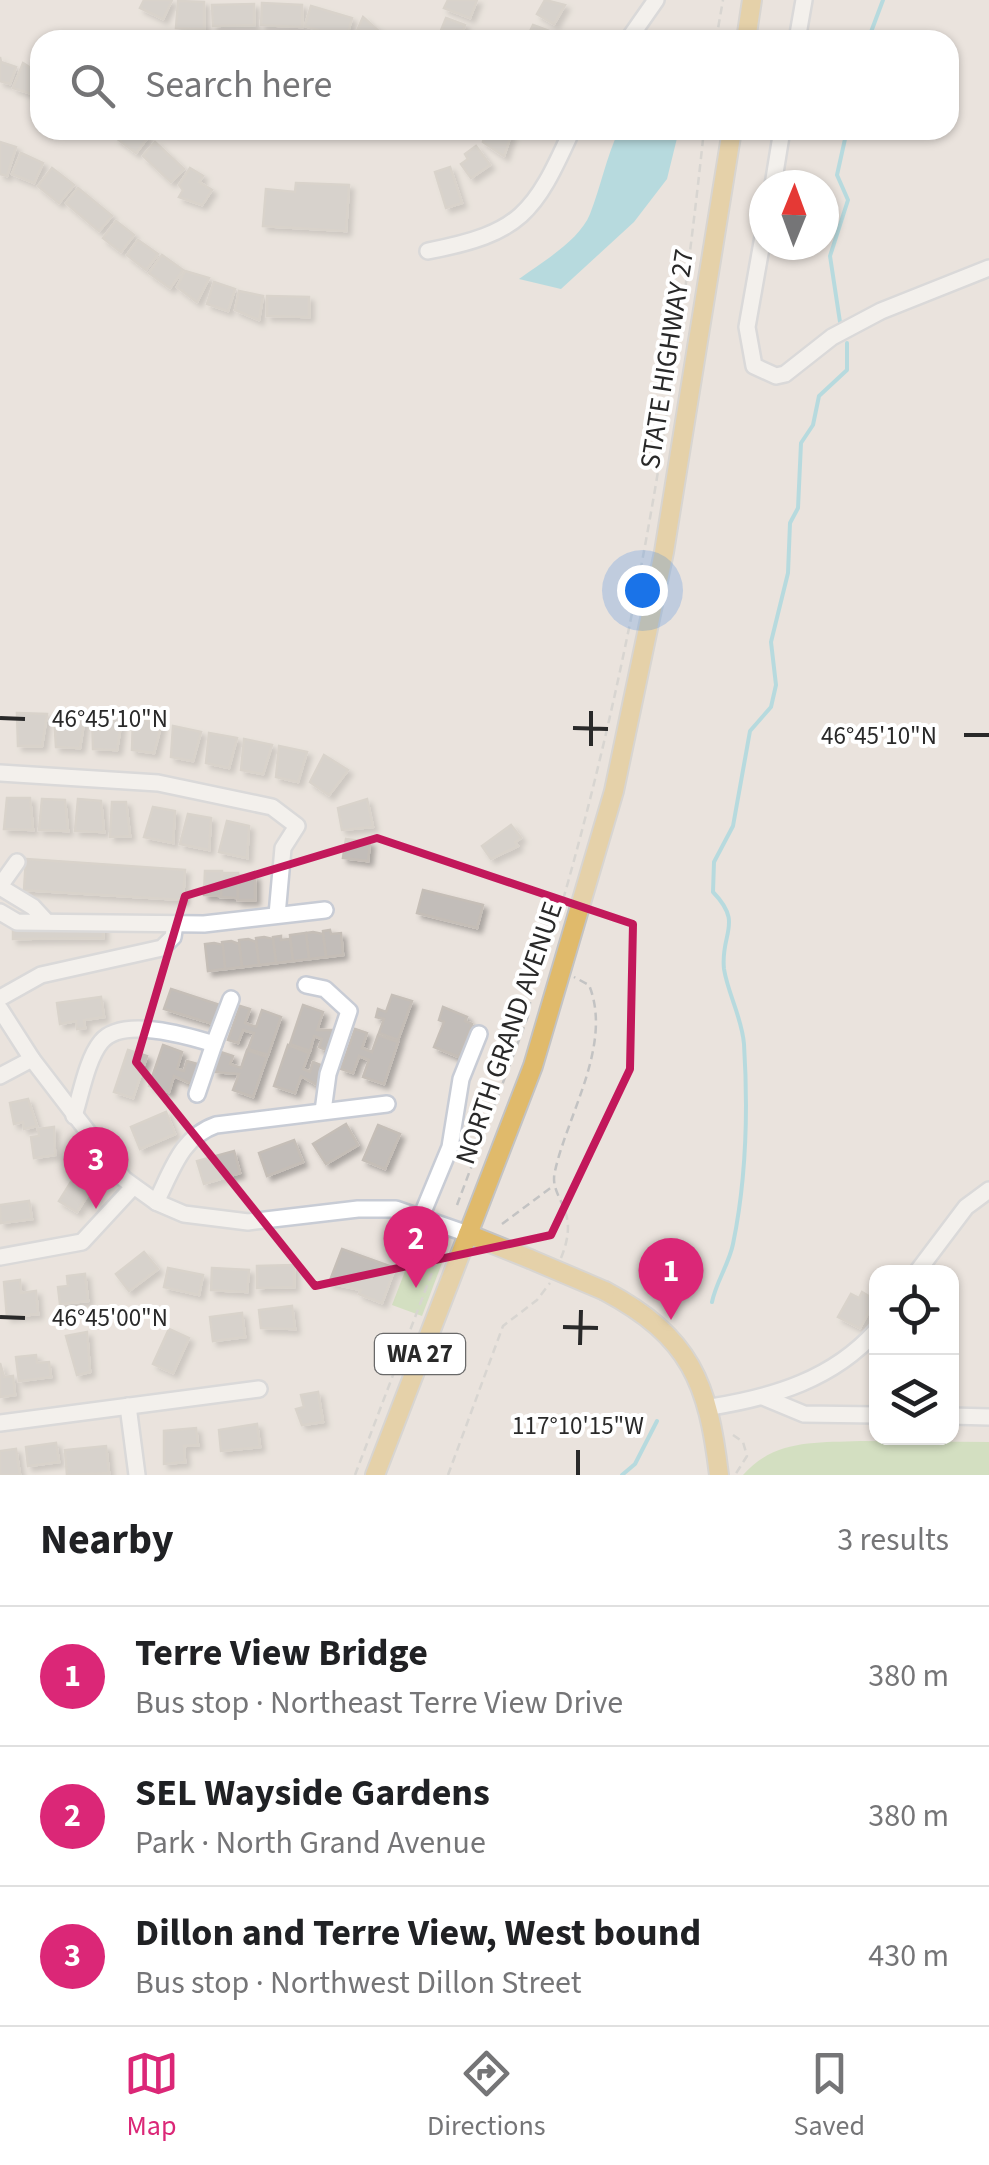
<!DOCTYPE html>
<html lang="en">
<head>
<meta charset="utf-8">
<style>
  body { margin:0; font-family:"Source Sans 3",sans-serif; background:#f6f6f6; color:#202124 }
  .controls { position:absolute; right:30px; bottom:30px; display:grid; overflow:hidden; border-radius:20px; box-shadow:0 2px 8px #0004 }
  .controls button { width:90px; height:90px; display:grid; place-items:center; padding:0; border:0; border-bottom:2px solid #e0e0e0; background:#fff; color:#202124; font:50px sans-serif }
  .compass { position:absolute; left:749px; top:170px; width:90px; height:90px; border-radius:50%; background:#fff; box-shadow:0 2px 8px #0004; rotate:1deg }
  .you { position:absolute; left:642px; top:590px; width:35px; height:35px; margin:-25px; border:8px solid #fff; border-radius:50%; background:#1a73e8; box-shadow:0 0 0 15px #1a73e833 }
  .badge { display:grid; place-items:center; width:65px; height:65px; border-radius:50%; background:#db2777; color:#fff; font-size:32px; font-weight:700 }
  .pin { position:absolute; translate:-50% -82px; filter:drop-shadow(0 2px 5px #0008) }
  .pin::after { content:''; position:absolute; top:52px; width:35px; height:30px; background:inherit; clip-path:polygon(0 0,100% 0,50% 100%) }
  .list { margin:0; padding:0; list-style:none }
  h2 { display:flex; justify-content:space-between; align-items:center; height:130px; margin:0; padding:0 40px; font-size:42px }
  h2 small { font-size:32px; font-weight:400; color:#757577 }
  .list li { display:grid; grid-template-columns:65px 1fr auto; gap:30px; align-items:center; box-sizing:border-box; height:140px; padding:0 40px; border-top:2px solid #e0e0e0 }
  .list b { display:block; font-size:38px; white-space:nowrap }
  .list p { margin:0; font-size:32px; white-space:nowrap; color:#757577 }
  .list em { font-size:32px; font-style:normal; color:#757577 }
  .icon { flex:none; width:55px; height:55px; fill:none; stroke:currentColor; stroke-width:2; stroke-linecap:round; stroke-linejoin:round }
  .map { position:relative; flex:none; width:989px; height:1475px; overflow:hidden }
  .search { position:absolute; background:#fff; box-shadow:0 2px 8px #0004; left:30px; right:30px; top:30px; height:110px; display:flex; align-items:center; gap:25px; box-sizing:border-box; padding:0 35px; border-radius:30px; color:#757577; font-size:38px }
  .sheet { height:550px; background:#fff }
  nav { display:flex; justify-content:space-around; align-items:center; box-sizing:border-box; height:140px; border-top:2px solid #e0e0e0; background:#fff; font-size:28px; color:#757577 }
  nav a { display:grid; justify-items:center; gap:5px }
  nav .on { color:#db2777 }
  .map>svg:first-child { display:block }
  .green { fill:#b9da9f }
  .water { fill:#7bcfe0 }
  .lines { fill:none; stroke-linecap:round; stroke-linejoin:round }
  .stream { stroke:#7bcfe0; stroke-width:4 }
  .building { fill:#c2bdb9; stroke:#c5beb7; stroke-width:2.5; filter:url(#shadow) }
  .minor-casing { stroke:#c8ccd5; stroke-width:20 }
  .major-casing { stroke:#c3c3c3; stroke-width:22 }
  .path { stroke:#c3c3c3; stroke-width:2.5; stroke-dasharray:8 5; stroke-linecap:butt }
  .minor { stroke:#fff; stroke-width:15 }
  .major { stroke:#e0ba6b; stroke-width:18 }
  .major-bridge-casing { stroke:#c3c3c3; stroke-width:22; stroke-linecap:butt }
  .major-bridge { stroke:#e0ba6b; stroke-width:18 }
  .marked { fill:none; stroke:#c2185b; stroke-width:8; stroke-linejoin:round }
  .ticks { fill:none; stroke:#292929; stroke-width:4 }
  .labels { text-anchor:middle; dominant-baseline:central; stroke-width:8; stroke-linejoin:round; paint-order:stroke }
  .shield { fill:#fff; stroke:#696969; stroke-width:2.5 }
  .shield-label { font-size:25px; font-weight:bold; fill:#292929 }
  .street-label { font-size:28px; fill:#292929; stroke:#fff }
  .ticks-label { font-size:25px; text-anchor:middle; fill:#292929; stroke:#fff; stroke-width:8; stroke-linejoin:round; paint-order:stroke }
</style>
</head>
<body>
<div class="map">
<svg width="989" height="1475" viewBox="0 0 989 1475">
  <defs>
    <filter id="shadow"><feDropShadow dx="4.5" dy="4.5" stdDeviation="2.5" flood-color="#0004"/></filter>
  </defs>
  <rect width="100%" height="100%" fill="#eae3dd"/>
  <g class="green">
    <polygon points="419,1235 435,1245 442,1263 422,1316 392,1305"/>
    <path d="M860,1441L989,1442V1475H743C775,1439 815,1443 860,1441Z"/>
  </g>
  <path class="water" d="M619,130H679L667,179L634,222L561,289L519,279C542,262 579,241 590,214C601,186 606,158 619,130Z"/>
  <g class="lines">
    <g class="stream">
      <polyline points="868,40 883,0"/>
      <polyline points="840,322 830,256 848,200 837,175 847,130"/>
      <path d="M712,1302C716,1282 729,1264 733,1244C746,1181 748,1108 744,1044C742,1018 728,994 724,969C720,933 744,924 713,892L714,862L733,826L750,731L771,707L776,685L771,642L788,573L790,523L798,508L801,443L813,425L819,396L847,370V343"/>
      <polyline points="622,1475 635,1464 657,1421"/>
    </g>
  </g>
  <g class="building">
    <polygon points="144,0 172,0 163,19 140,8"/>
    <polygon points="448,0 477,0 470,18 444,8"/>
    <polygon points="545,0 565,5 554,24 537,14"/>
    <polygon points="178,1 204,2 204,29 176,28"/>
    <polygon points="262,3 302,5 302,27 261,25"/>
    <polygon points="254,4 254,25 213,26 212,5"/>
    <polygon points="311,6 352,18 346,39 305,26"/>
    <polygon points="363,17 383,35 379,40 353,40"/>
    <polygon points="446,18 465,25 460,40 438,38"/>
    <polygon points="533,25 552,32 549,40 526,40"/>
    <polygon points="0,57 1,62 16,67 10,84 0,81"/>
    <polygon points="23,63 40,74 39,96 13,88"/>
    <polygon points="120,130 137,130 148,137 136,153 116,138"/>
    <polygon points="486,130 511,135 504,156 483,142"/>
    <polygon points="0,142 16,147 7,176 0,174"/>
    <polygon points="155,142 184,169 171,182 143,156"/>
    <polygon points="476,146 490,165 471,178 461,164 468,159 465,154"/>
    <polygon points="21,153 43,163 34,183 12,174"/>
    <polygon points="450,167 462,203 446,208 435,172"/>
    <polygon points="52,168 74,185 59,203 38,186"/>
    <polygon points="190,168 203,176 199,182 212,190 202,205 179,197 183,190 179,185"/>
    <polygon points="296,183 349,185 346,231 263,226 266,189 295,192"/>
    <polygon points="78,188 112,216 99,231 66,203"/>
    <polygon points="116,221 134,235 121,252 103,238"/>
    <polygon points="138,240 158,254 146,270 127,255"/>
    <polygon points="162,255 183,270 170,288 149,273"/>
    <polygon points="185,271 209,278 197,302 177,287"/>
    <polygon points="214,282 235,289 228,311 207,304"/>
    <polygon points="239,291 263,296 259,320 235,310"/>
    <polygon points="267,296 309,297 309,317 267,316"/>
    <polygon points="17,713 47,714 42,746 18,746"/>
    <polygon points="54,715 85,716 80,748 56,747"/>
    <polygon points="92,717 122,718 117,750 93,749"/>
    <polygon points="133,718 162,722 154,753 132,750"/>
    <polygon points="173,726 201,732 193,761 171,757"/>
    <polygon points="209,733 237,738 229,768 206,763"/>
    <polygon points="244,739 272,745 263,774 241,770"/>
    <polygon points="279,746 307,752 298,782 276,777"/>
    <polygon points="324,755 348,770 329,795 310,782"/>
    <polygon points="7,798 30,798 33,830 4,829"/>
    <polygon points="42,799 65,800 68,831 39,830"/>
    <polygon points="78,799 101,801 104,832 75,831"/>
    <polygon points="367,799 373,827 342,830 338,808"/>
    <polygon points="112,802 126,802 130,836 110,837"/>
    <polygon points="153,807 175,811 173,843 144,837"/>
    <polygon points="188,814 211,818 209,850 180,844"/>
    <polygon points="227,821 249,826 247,858 219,852"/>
    <polygon points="511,825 521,838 515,842 518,846 491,859 482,846"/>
    <polygon points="346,839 370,842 368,861 343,858"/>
    <polygon points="26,859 185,870 183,900 24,890"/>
    <polygon points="205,871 222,871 221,896 204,895"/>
    <polygon points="222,873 238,873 238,898 221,897"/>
    <polygon points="238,875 255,876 255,900 238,900"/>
    <polygon points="423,890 483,905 477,928 417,913"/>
    <polygon points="103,924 103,938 13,939 13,925"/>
    <polygon points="330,930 331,934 341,933 343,955 326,957 323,931"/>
    <polygon points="313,932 323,934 326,957 309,959 306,933"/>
    <polygon points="306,933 309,959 293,961 290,935"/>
    <polygon points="281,936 281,940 290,939 293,961 276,963 273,937"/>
    <polygon points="264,937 273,939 276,963 259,965 256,938"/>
    <polygon points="248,939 256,942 259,965 242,967 239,940"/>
    <polygon points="231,941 239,944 242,967 225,969 222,942"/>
    <polygon points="214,943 223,945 225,969 208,971 205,944"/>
    <polygon points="171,989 220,1005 213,1024 164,1009"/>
    <polygon points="392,995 412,1001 398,1040 379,1033 384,1019 376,1017 378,1009 386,1012"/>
    <polygon points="101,997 104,1017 84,1020 85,1028 77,1029 76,1021 60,1024 57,1003"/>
    <polygon points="303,1005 323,1012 317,1030 336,1030 329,1051 319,1047 322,1039 314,1036 310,1051 290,1044"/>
    <polygon points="240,1006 250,1009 245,1023 256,1027 262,1010 281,1017 268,1055 248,1049 254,1033 243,1030 238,1043 228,1040"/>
    <polygon points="443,1007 467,1017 465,1021 472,1024 459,1057 434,1047 444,1022 439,1020"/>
    <polygon points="355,1029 367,1033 362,1048 372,1052 378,1035 398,1042 384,1084 363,1077 369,1060 359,1056 353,1073 341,1069"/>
    <polygon points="163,1045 182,1052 177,1069 184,1071 187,1061 198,1064 192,1084 174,1076 169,1092 149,1086"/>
    <polygon points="288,1045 309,1053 303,1069 310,1072 313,1062 323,1066 317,1085 301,1076 295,1093 274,1086"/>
    <polygon points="128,1050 147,1056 133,1098 114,1092"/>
    <polygon points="247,1050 267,1057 253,1097 233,1090 239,1074 214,1072 221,1052 233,1056 230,1064 241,1068"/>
    <polygon points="28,1099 37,1126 24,1129 23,1122 14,1124 10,1103"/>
    <polygon points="166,1112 175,1134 140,1149 131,1127"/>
    <polygon points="346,1124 358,1145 326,1164 313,1144"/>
    <polygon points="378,1125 400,1134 385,1169 363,1160"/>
    <polygon points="54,1127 55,1155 34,1158 31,1137 39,1136 38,1129"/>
    <polygon points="294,1140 303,1162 267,1176 259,1153"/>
    <polygon points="234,1151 240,1173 204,1184 197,1161"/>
    <polygon points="74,1177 92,1188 77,1212 59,1201"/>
    <polygon points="29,1201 32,1219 1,1223 0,1205"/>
    <polygon points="342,1249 395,1268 382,1303 359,1294 361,1290 329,1283"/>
    <polygon points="144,1252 158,1269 129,1291 116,1274"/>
    <polygon points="294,1265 294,1287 257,1288 257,1266"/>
    <polygon points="168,1268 203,1275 199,1295 164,1287"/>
    <polygon points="212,1268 249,1270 247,1292 211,1290"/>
    <polygon points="85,1274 88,1301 60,1304 58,1287 68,1286 67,1276"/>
    <polygon points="20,1280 21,1293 36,1291 38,1314 7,1317 4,1282"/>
    <polygon points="862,1292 875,1300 860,1328 838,1317 851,1294 859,1298"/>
    <polygon points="292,1306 295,1329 261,1328 259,1310"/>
    <polygon points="242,1313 245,1337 213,1341 210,1317"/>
    <polygon points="169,1329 189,1338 173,1373 153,1364"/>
    <polygon points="87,1332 90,1372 77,1375 66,1336"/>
    <polygon points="36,1355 37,1363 49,1362 51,1377 19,1381 16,1357"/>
    <polygon points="0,1363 4,1377 13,1376 15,1395 0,1397"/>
    <polygon points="318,1392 323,1422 302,1425 296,1409 304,1407 301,1395"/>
    <polygon points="257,1424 260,1447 221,1451 219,1430"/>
    <polygon points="196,1428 198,1445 184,1446 185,1462 164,1464 164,1431"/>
    <polygon points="56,1443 59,1462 28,1466 26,1447"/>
    <polygon points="106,1446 109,1473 67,1475 65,1450"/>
    <polygon points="16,1449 20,1475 0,1475 0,1451"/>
  </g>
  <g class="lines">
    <g class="minor-casing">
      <g id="minor">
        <polyline points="628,40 656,0"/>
        <polyline points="797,40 804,0"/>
        <polyline points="773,185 782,130"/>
        <polyline points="764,231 747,327 754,366 776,376 785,374 832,337 881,311 989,268"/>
        <path d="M428,251C521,233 534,214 572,130"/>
        <polyline points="0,773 158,783 272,807 297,826 283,848 277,915"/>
        <polyline points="0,886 17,862"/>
        <polyline points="0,887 33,907 45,920"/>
        <polyline points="0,912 17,922 204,924 325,910"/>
        <polyline points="306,985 325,989 349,1011 328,1074 323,1111"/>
        <polyline points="0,998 41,975 162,948 173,937 175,924"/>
        <polyline points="0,1009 32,1059 124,1179 156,1202 184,1214 248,1222 358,1209 396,1209 468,1234"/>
        <polyline points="214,1044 231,999"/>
        <polyline points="0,1076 32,1059"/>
        <path d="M74,1116C81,1094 87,1059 101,1042C122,1016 188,1036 214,1044L197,1094"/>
        <path d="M156,1202C172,1171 181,1137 216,1125L387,1104"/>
        <polyline points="421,1217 450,1147 461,1079 479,1034"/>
        <polyline points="0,1257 82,1242 132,1188"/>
        <polyline points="917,1272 966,1207 989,1190"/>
        <polyline points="763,1397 804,1414 876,1415"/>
        <polyline points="128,1406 137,1475"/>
        <path d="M711,1407C774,1397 833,1379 876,1331"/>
        <polyline points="952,1416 989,1417"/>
        <polyline points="0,1423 259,1389"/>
      </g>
    </g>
    <g class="major-casing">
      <g id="major">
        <polyline points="746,40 752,0"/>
        <polyline points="468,1234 530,1259"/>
        <path d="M605,1291C691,1337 708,1383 719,1475"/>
        <polyline points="375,1475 533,1066 614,791 664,552 732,130"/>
      </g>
    </g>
    <g class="path">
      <polyline points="716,40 723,0"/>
      <path d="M457,1205L528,1016L536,965L551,941C630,677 675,403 704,130"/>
      <polyline points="502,1224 553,1186"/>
      <path d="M561,1258C582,1207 548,1200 555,1171C568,1113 613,1044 589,985L574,977"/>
      <polyline points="733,1435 743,1442 747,1456 735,1475"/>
      <polyline points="355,1475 441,1249"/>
      <polyline points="448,1475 503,1326 537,1300 550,1283"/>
    </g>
    <use href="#minor" class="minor"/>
    <use href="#major" class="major"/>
    <g class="major-bridge-casing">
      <polyline id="major-bridge" points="530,1259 605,1291"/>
    </g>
    <use href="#major-bridge" class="major-bridge"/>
  </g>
  <path d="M0 0H989V1475H0ZM377,838L633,924L630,1069L551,1235L315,1286L136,1062L185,896Z" fill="#eae3dd" fill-opacity=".55" fill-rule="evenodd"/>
  <path class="marked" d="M377,838L633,924L630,1069L551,1235L315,1286L136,1062L185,896Z"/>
  <path class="ticks" d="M0,718L25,719M573,728L608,729M964,735H989M591,746V711M0,1317L25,1318M563,1327L598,1328M580,1345L581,1310M578,1475V1450"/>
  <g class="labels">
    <rect class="shield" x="375" y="1334" width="90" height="40" rx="8"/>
    <g class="shield-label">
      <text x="420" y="1354">WA 27</text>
    </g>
    <g class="street-label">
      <text transform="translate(667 359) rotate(-81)">STATE HIGHWAY 27</text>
      <text transform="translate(509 1033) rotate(-71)">NORTH GRAND AVENUE</text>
    </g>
  </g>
  <g class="ticks-label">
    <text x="110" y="727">46°45'10"N</text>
    <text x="879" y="744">46°45'10"N</text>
    <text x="110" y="1326">46°45'00"N</text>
    <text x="578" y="1434">117°10'15"W</text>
  </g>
</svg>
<div class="controls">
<button><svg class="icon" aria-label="locate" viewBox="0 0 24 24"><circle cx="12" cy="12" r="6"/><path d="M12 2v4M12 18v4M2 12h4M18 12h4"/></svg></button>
<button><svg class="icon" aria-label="layers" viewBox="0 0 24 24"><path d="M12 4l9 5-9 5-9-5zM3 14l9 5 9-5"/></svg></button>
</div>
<svg class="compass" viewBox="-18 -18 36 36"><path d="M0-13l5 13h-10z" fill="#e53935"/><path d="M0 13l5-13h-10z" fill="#757577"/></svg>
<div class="you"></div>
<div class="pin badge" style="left:671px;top:1320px">1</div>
<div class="pin badge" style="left:416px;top:1288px">2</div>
<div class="pin badge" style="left:96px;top:1209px">3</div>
<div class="search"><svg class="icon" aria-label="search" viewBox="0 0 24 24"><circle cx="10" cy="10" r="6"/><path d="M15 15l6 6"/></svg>Search here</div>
</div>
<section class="sheet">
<h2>Nearby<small>3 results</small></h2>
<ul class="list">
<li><span class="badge">1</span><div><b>Terre View Bridge</b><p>Bus stop · Northeast Terre View Drive</p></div><em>380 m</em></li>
<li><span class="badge">2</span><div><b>SEL Wayside Gardens</b><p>Park · North Grand Avenue</p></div><em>380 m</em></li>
<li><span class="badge">3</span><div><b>Dillon and Terre View, West bound</b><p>Bus stop · Northwest Dillon Street</p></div><em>430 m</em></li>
</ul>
</section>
<nav>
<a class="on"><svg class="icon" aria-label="map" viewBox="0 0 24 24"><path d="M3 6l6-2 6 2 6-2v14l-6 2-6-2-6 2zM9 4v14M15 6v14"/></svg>Map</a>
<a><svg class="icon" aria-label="directions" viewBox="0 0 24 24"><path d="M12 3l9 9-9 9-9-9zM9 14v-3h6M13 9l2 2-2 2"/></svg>Directions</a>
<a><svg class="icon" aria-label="saved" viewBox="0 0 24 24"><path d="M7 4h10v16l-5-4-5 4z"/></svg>Saved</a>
</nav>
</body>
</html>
